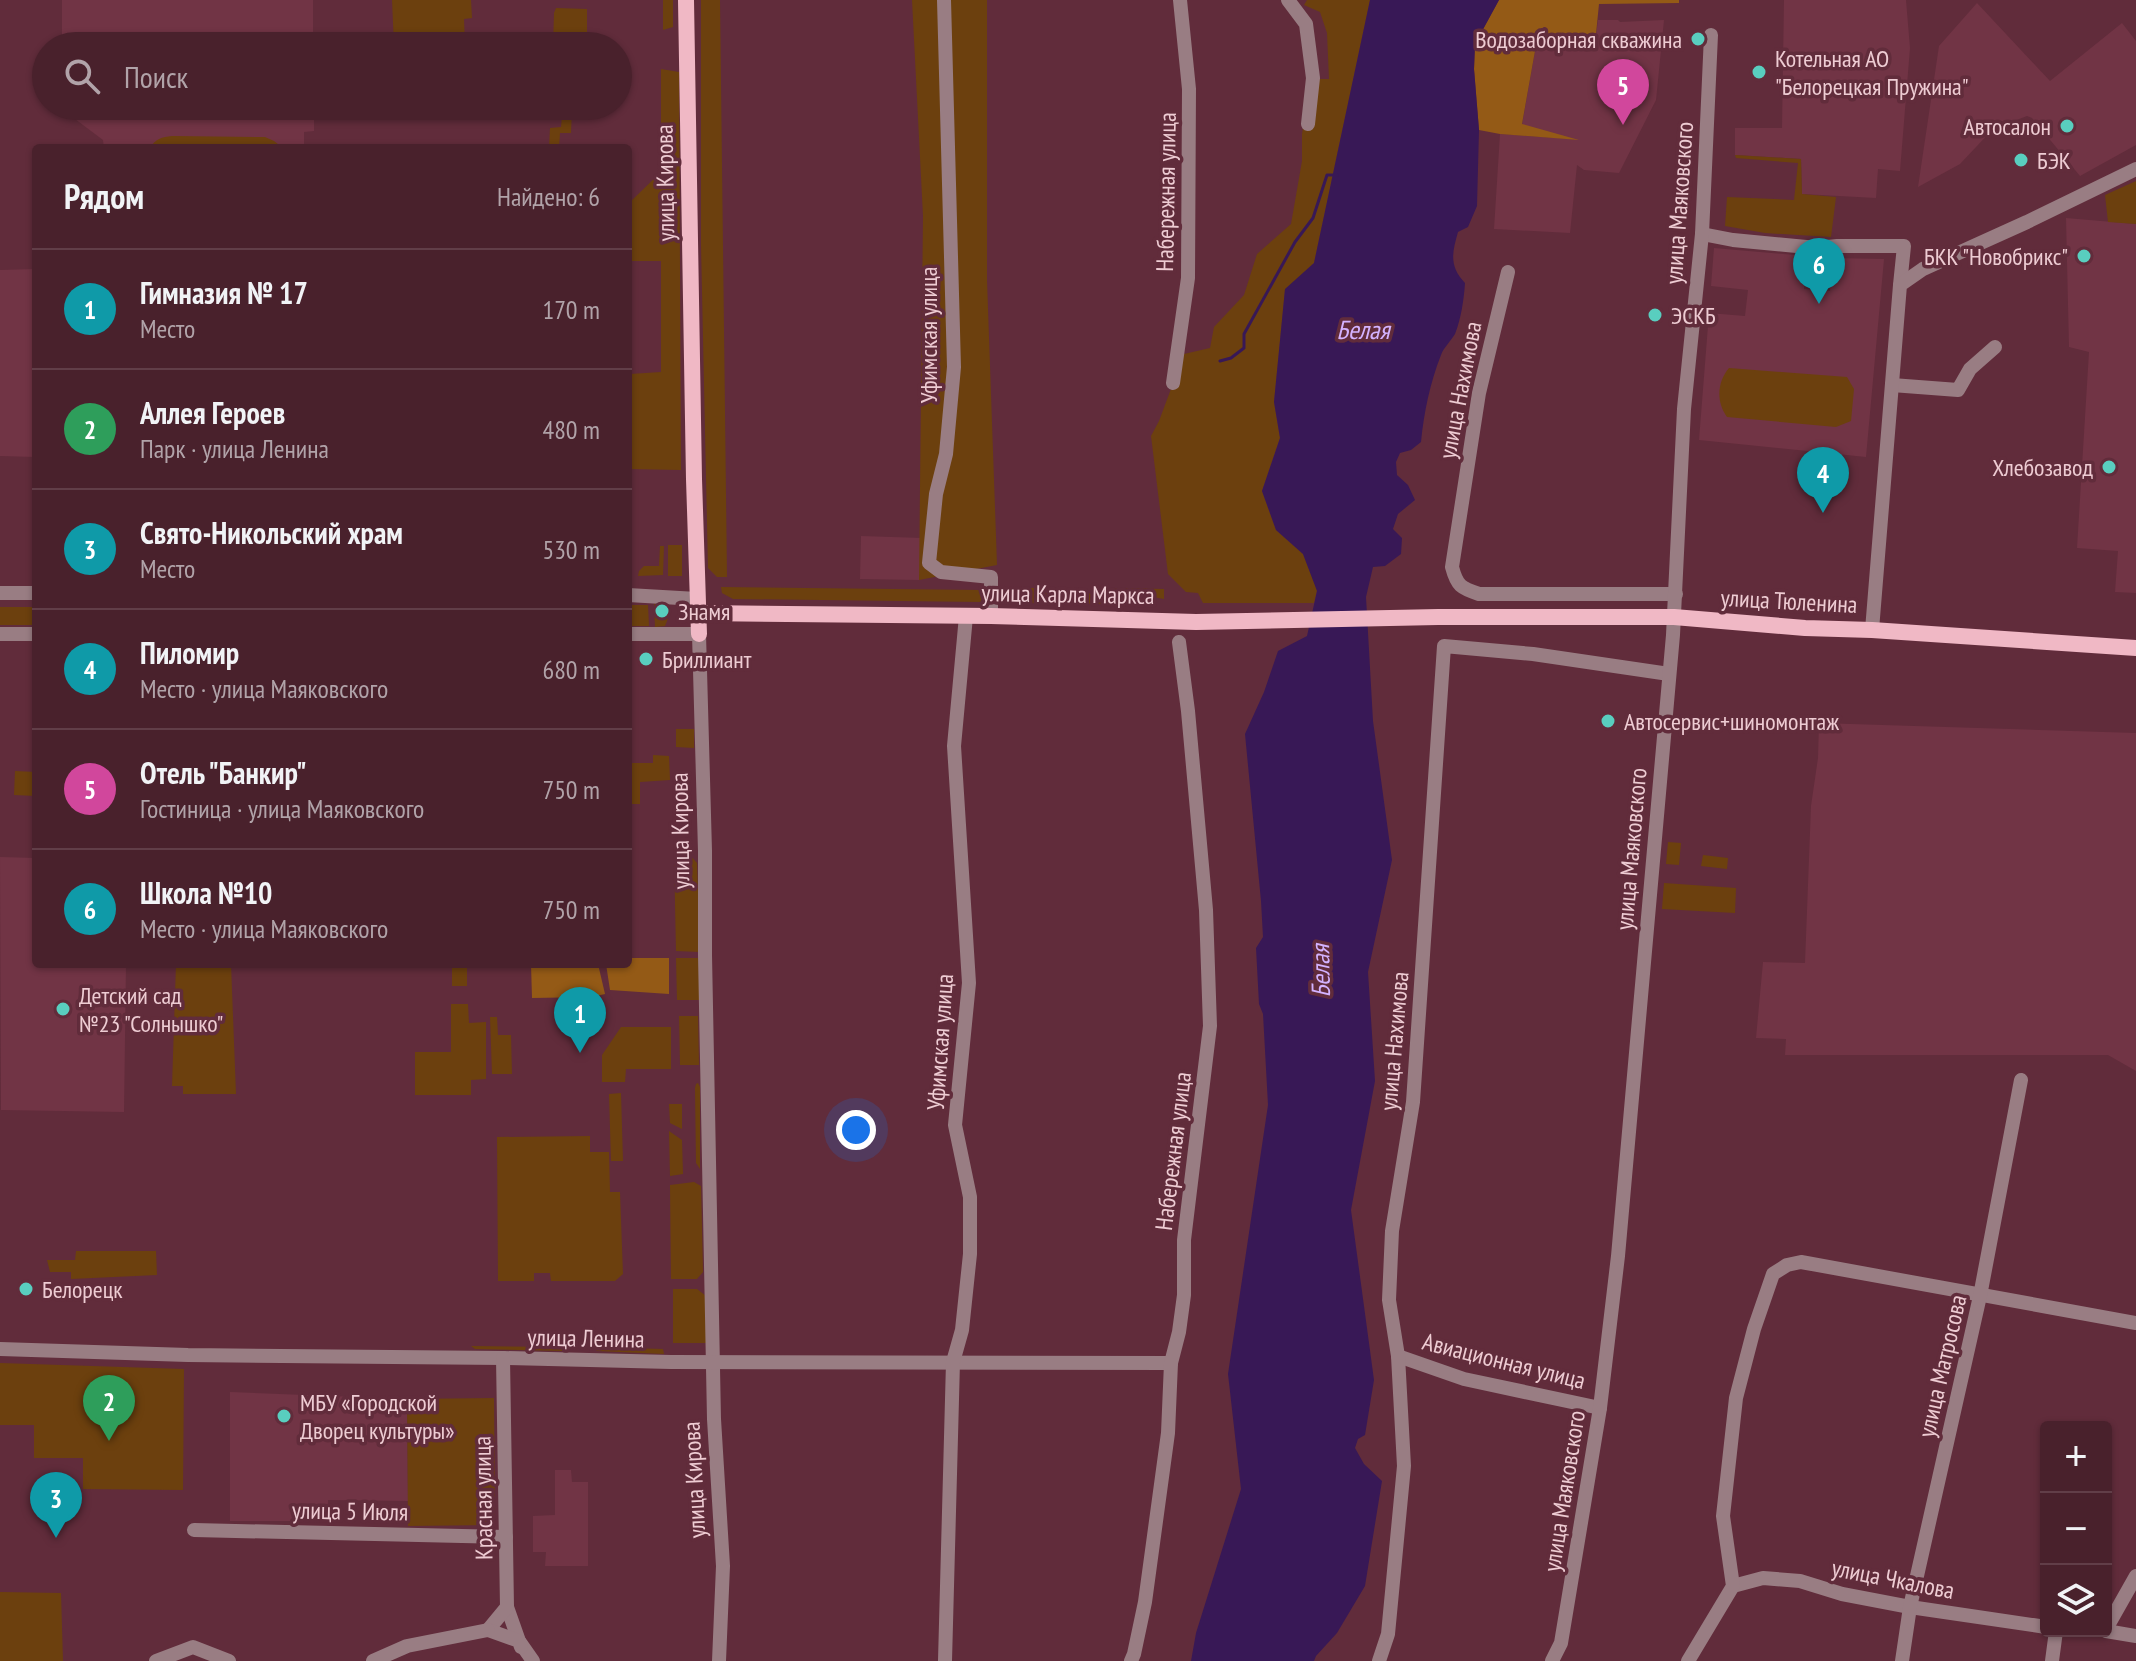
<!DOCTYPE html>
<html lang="ru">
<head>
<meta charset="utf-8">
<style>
  body { margin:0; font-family:"PT Sans Narrow",sans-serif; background:#502934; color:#f1f3f6 }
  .controls { position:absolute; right:24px; bottom:24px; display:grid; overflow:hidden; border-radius:8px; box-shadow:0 2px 6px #0004 }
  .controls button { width:72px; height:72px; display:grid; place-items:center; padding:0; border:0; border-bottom:2px solid #613e48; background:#49212c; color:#f1f3f6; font:40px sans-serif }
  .you { position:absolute; left:856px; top:1130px; width:28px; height:28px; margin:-20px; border:6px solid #fff; border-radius:50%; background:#1a73e8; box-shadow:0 0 0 12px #1a73e833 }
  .badge { display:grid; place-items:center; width:52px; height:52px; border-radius:50%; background:#d6ab8b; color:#fff; font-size:26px; font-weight:700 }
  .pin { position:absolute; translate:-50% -66px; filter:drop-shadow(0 2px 4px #0008) }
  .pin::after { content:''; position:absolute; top:42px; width:28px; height:24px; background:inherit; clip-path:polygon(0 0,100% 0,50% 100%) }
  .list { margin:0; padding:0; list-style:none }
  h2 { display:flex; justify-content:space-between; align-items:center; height:104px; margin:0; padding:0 32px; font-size:34px }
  h2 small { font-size:26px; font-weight:400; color:#b1a3a9 }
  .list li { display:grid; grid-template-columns:52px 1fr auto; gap:24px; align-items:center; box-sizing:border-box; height:120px; padding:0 32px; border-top:2px solid #613e48 }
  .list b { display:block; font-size:30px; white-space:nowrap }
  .list p { margin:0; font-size:26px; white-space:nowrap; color:#b1a3a9 }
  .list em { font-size:26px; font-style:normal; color:#b1a3a9 }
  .icon { flex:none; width:44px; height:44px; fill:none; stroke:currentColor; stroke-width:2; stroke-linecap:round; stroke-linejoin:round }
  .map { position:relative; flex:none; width:2136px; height:1661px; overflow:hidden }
  .search { position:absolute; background:#49212c; box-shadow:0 2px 6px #0004; left:32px; top:32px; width:600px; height:88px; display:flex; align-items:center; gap:20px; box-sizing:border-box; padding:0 28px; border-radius:44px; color:#b1a3a9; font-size:30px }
  .panel { position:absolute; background:#49212c; box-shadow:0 2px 6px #0004; left:32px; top:144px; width:600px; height:824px; border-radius:8px }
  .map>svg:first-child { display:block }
  .built { fill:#713445 }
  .green { fill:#6c400e }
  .forest { fill:#945a16 }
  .water { fill:#381856 }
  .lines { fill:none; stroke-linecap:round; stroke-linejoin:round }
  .stream { stroke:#381856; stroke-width:3 }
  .minor { stroke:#997d83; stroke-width:14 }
  .major { stroke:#f0b8c5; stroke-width:16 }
  .poi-dot { fill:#59cebf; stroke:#612c3b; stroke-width:3 }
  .labels { text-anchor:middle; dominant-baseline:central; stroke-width:7; stroke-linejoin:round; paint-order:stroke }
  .poi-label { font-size:24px; fill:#eeccd3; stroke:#612c3b; text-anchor:start }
  .street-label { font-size:24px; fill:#eeccd3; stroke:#612c3b }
  .water-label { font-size:26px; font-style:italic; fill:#d3b2ff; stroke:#612c3b }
</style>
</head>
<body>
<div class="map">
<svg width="2136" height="1661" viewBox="0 0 2136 1661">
  <rect width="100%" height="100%" fill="#612c3b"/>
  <g class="built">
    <rect x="62" y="0" width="251" height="46"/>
    <polygon points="1784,0 1906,0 1910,48 1900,171 1878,169 1876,198 1802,194 1801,159 1735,155 1735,128 1782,128"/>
    <polygon points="1977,3 2050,81 2122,23 2136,41 2136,145 2080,176 2032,118 2027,116 1993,129 1960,164 1918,187 1939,46"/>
    <polygon points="1598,20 1618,20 1620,22 1664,20 1656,100 1619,173 1584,170 1577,165 1570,233 1494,229 1500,134 1573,139 1522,125 1535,51 1587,38 1595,44"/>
    <polygon points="63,106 314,106 314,131 304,132 304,148 104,148 103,140 63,110"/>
    <polygon points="2066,218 2136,224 2136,593 2115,592 2118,551 2077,548 2089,352 2069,347"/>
    <polygon points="1714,248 1806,256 1804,289 1830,291 1832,258 1884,259 1866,457 1699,440 1709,313 1745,316 1748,290 1711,286"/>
    <polygon points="36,269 36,457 0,456 0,270"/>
    <polygon points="861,536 923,538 919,580 860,579"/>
    <polygon points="1819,723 2136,733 2136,1071 2108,1055 1785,1055 1786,1039 1756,1038 1763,962 1805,963 1811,806 1818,758"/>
    <polygon points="0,857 36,858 36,964 126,964 124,1112 1,1110"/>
    <polygon points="230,1392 407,1399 408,1501 328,1500 328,1521 230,1521"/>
    <polygon points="555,1470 571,1470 572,1482 588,1482 588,1566 545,1566 546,1552 533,1552 533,1516 555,1515"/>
  </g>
  <g class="green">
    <polygon points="392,0 471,0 472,18 464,19 465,46 394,46"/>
    <polygon points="663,0 673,0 673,27 663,30"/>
    <polygon points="701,0 720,0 727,577 717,577 708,568 701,245"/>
    <polygon points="912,0 987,0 987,280 997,565 919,580 923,216"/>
    <polygon points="1307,0 1370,0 1314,263 1285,290 1274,402 1280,438 1262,491 1276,530 1303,554 1317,590 1314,603 1203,603 1198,593 1186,592 1168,574 1151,436 1159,421 1184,354 1210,348 1214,327 1244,295 1257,254 1291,224 1302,161 1302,134 1307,105 1307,79 1329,79 1327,33 1320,12 1304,5"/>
    <polygon points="556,8 587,9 587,46 553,46 554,13"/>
    <polygon points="661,69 679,72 681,470 628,469 630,374 661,372 661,261 628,261 628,204 661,172"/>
    <polygon points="563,106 578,106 572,108 571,133 560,133 559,148 549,148 550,128 561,127"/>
    <path d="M172,136L265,137L274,141L283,148H150C155,139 162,137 172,136Z"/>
    <polygon points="1735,155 1801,159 1802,194 1836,197 1831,237 1765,233 1725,226 1727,197 1794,200 1798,163 1736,158"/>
    <polygon points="2136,181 2136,224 2108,222 2105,195"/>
    <path d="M1729,368L1847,377L1854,389L1851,421L1836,427L1727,417C1716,402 1717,382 1729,368Z"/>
    <rect x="668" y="545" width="14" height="31"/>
    <polygon points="660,546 664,546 663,575 638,576 639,571 644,566 659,566"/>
    <polygon points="721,587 982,590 981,602 733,599 722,593"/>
    <polygon points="999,588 1062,588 1142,604 1012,603 1001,598"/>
    <polygon points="1103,588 1164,589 1164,599"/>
    <path d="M661,603C671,609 669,617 665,626L655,627L654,604Z"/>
    <polygon points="628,605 648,605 649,626 628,626"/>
    <rect x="0" y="607" width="36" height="18"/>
    <polygon points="676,729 694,729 694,748 676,747"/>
    <polygon points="653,755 669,756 670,780 640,782 640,804 628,804 628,763 653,763"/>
    <polygon points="15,771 36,772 36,796 14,795"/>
    <polygon points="1668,842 1681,843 1679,865 1666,864"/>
    <polygon points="674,854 690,855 697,863 700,952 676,951"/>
    <polygon points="1703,855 1728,858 1727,869 1701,866"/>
    <polygon points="1664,883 1736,888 1735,913 1662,909"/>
    <polygon points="676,958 700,958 700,1000 677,1000"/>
    <polygon points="176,964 231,964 236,1094 183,1094 183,1086 172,1086"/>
    <rect x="452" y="964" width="15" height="22"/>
    <polygon points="451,1004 468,1004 469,1023 486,1022 486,1079 471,1080 471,1095 415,1095 415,1052 451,1052"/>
    <polygon points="679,1016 698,1016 699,1065 680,1065"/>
    <polygon points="490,1017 497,1017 498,1035 511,1035 512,1074 492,1074"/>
    <polygon points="621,1027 671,1027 671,1069 626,1069 625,1082 602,1082 602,1055"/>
    <polygon points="698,1083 700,1087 700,1169 696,1163 695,1088 696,1084"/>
    <polygon points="621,1093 623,1161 611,1161 609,1094"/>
    <polygon points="669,1104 682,1104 682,1129 670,1123"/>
    <polygon points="669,1131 682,1140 683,1174 670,1176"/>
    <polygon points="590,1136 590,1152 609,1152 610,1192 620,1192 623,1274 615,1281 551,1281 550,1273 534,1273 534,1281 498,1281 497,1137"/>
    <polygon points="694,1182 701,1186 703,1272 697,1279 671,1279 670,1185"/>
    <polygon points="76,1251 156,1251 157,1275 71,1279 71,1272 50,1272 47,1260 75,1260"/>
    <polygon points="673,1289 697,1289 706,1296 706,1343 673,1343"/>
    <polygon points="471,1346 562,1347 562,1351 475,1349"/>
    <polygon points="593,1347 663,1349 664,1354 597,1351"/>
    <polygon points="0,1363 184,1369 183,1490 83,1489 83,1458 34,1458 34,1425 0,1425"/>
    <polygon points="494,1398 495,1525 408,1526 407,1399"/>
    <polygon points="0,1592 61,1593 63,1661 0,1661"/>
  </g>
  <g class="forest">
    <polygon points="1499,0 1679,0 1679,3 1599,4 1595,44 1587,38 1535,51 1522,124 1579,140 1500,134 1479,130 1474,69 1475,44"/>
    <polygon points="628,958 669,958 669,994 610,990 606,964 628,964"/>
    <polygon points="531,964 598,964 605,994 592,997 532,998"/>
  </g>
  <path class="water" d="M1370,0H1499L1475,44L1474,69L1479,130L1477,206L1468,227L1458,232C1452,253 1449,266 1465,283C1464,299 1461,319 1455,334C1451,341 1444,347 1441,355C1430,383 1424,412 1421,442L1411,450L1400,453L1396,462L1397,475L1408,485L1415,500L1398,514L1393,529L1402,538L1401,554L1385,566L1373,567L1366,597L1373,721L1392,860L1368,972L1375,1081L1351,1210L1374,1380L1365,1435L1358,1439L1355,1448L1364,1464L1382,1481L1365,1586L1337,1633L1316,1656L1314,1661H1191L1196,1633L1241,1489L1228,1374L1268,1105L1263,1014L1259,1004L1256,948L1263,937L1261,901L1245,734L1264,692L1278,651L1307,636L1317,591L1303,554L1276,530L1262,491L1280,438L1274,402L1285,289L1314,263Z"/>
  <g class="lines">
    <polyline class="stream" points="1220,361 1231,358 1244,348 1244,334 1295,242 1313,218 1327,175 1337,175"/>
    <g class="minor">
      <polyline points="944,0 954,367 946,454 936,494 929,563 941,572 991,577 991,616"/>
      <polyline points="1288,0 1306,24 1313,78 1308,124"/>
      <polyline points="1702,234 1733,240 1817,248 1837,246 1904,246 1900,285"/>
      <path d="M1508,272L1479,393L1452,567C1457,586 1461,588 1479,594H1676"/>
      <polyline points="1173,383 1188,278 1189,89 1180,0"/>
      <polyline points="1892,385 1958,390 1970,369 1995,347"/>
      <polyline points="0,593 36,593"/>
      <polyline points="628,595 697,599"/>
      <polyline points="1872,630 1900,285 1923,269 2027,222 2136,169"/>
      <polyline points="0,634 36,634"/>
      <polyline points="628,634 699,634 705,851 705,955 714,1419 723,1566 719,1661"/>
      <polyline points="0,1349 188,1355 503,1358 671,1362 1171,1363"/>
      <polyline points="1398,1356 1464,1379 1600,1408"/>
      <polyline points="194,1530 506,1537"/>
      <polyline points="1733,1586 1763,1578 1800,1581 1842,1594 1910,1607 2046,1627"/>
      <polyline points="507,1607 519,1641 533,1661"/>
      <polyline points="2106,1629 2136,1576"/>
      <polyline points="488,1630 507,1607 503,1358"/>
      <polyline points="488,1630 519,1641 521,1647"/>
      <polyline points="2106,1631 2136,1636"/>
      <polyline points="156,1661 193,1647 229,1661"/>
      <polyline points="373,1661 407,1646 488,1630"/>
      <polyline points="945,1661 953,1362 962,1330 970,1254 970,1197 955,1125 969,983 954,746 966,616"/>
      <polyline points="1131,1661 1134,1654 1145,1602 1168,1433 1171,1363 1179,1332 1184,1295 1184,1240 1210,1026 1206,910 1188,711 1179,642"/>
      <polyline points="1379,1661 1388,1634 1404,1466 1398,1356 1389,1300 1392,1231 1413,1102 1444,646 1533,654 1669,674"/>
      <polyline points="1552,1661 1561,1643 1600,1408 1618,1256 1673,635 1684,409 1702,234 1711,35"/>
      <polyline points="1688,1661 1733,1586 1723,1516 1736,1398 1754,1329 1773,1274 1787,1265 1801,1262 2136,1323"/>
      <polyline points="1902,1661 1910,1607 1980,1296 2021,1080"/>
      <polyline points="2052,1661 2056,1631"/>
    </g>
    <g class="major">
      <polyline points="686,0 694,479 699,634"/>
      <polyline points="698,613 991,616 1196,622 1438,617 1674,617 1805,628 1872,630 2136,648"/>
    </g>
  </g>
  <g class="poi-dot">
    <circle cx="1698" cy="39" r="8"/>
    <circle cx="1759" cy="72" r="8"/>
    <circle cx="2067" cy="126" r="8"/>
    <circle cx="2021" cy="160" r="8"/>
    <circle cx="2084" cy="256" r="8"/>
    <circle cx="1655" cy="315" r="8"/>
    <circle cx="2109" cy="467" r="8"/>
    <circle cx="662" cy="611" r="8"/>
    <circle cx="646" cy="659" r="8"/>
    <circle cx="1608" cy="721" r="8"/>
    <circle cx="63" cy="1009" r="8"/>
    <circle cx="26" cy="1289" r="8"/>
    <circle cx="284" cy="1416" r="8"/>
  </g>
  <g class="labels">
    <g class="poi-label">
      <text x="1682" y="39" text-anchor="end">Водозаборная скважина</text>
      <text x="1775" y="58">Котельная АО<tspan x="1775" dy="28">"Белорецкая Пружина"</tspan></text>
      <text x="2051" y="126" text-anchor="end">Автосалон</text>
      <text x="2037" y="160">БЭК</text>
      <text x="2068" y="256" text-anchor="end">БКК "Новобрикс"</text>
      <text x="1671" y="315">ЭСКБ</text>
      <text x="2093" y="467" text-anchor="end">Хлебозавод</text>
      <text x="678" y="611">Знамя</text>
      <text x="662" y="659">Бриллиант</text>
      <text x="1624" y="721">Автосервис+шиномонтаж</text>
      <text x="79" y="995">Детский сад<tspan x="79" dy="28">№23 "Солнышко"</tspan></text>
      <text x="42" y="1289">Белорецк</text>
      <text x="300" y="1402">МБУ «Городской<tspan x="300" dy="28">Дворец культуры»</tspan></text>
    </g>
    <g class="street-label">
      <text transform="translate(665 183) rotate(-91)">улица Кирова</text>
      <text transform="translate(1166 192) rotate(-89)">Набережная улица</text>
      <text transform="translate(1679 203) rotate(-86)">улица Маяковского</text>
      <text transform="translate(928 335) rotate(-90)">Уфимская улица</text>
      <text transform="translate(1460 390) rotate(-79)">улица Нахимова</text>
      <text transform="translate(1068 594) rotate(1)">улица Карла Маркса</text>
      <text transform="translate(1789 601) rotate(3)">улица Тюленина</text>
      <text transform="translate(680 831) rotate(-91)">улица Кирова</text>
      <text transform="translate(1631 849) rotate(-85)">улица Маяковского</text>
      <text transform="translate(1394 1041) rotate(-85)">улица Нахимова</text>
      <text transform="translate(940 1042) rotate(-86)">Уфимская улица</text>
      <text transform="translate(1173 1151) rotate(-83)">Набережная улица</text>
      <text transform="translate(586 1338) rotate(1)">улица Ленина</text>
      <text transform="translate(1504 1361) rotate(14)">Авиационная улица</text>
      <text transform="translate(1942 1366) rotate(-77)">улица Матросова</text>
      <text transform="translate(694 1480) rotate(-93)">улица Кирова</text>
      <text transform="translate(1564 1491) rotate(-81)">улица Маяковского</text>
      <text transform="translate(483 1498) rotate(-91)">Красная улица</text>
      <text transform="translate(350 1511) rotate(1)">улица 5 Июля</text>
      <text transform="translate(1893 1579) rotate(11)">улица Чкалова</text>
    </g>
    <g class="water-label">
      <text x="1363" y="329">Белая</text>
      <text transform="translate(1320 971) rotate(-91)">Белая</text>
    </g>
  </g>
</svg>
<div class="controls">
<button>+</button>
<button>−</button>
<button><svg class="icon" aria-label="layers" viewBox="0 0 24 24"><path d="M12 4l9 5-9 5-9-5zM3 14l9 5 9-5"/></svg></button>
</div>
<div class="you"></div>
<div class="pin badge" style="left:580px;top:1053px;background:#0f9aa8">1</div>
<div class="pin badge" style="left:109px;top:1441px;background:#2e9e5b">2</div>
<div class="pin badge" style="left:56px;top:1538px;background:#0f9aa8">3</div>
<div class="pin badge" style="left:1823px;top:513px;background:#0f9aa8">4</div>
<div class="pin badge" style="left:1623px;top:125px;background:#d1479c">5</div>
<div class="pin badge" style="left:1819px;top:304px;background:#0f9aa8">6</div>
<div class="search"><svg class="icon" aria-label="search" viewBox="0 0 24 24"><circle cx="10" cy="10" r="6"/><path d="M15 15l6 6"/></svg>Поиск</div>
<section class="panel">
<h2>Рядом<small>Найдено: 6</small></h2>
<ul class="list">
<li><span class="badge" style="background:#0f9aa8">1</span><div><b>Гимназия № 17</b><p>Место</p></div><em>170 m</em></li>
<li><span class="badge" style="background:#2e9e5b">2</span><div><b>Аллея Героев</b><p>Парк · улица Ленина</p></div><em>480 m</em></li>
<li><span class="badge" style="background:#0f9aa8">3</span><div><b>Свято-Никольский храм</b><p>Место</p></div><em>530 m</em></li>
<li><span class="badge" style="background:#0f9aa8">4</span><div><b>Пиломир</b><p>Место · улица Маяковского</p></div><em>680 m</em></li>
<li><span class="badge" style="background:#d1479c">5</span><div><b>Отель &quot;Банкир&quot;</b><p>Гостиница · улица Маяковского</p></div><em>750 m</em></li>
<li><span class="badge" style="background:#0f9aa8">6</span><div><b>Школа №10</b><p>Место · улица Маяковского</p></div><em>750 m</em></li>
</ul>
</section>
</div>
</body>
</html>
